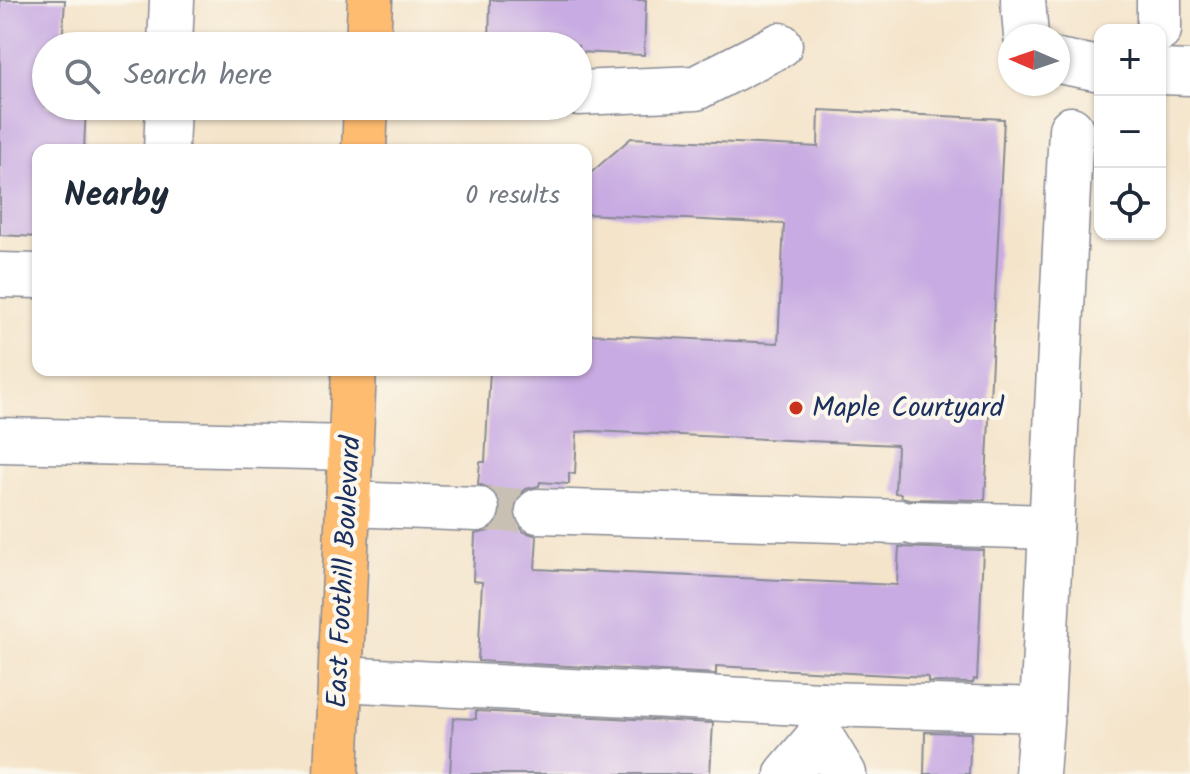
<!DOCTYPE html>
<html lang="en">
<head>
<meta charset="utf-8">
<style>
  body { margin:0; font-family:Kalam,sans-serif; background:#f6f6f7; color:#1f2937 }
  .controls { position:absolute; right:24px; top:24px; display:grid; overflow:hidden; border-radius:16px; box-shadow:0 2px 6px #0004 }
  .controls button { width:72px; height:72px; display:grid; place-items:center; padding:0; border:0; border-bottom:2px solid #e0e1e3; background:#fff; color:#1f2937; font:40px sans-serif }
  .compass { position:absolute; left:998px; top:24px; width:72px; height:72px; border-radius:50%; background:#fff; box-shadow:0 2px 6px #0004; rotate:272deg }
  .list { margin:0; padding:0; list-style:none }
  h2 { display:flex; justify-content:space-between; align-items:center; height:104px; margin:0; padding:0 32px; font-size:34px }
  h2 small { font-size:26px; font-weight:400; color:#747a83 }
  .icon { flex:none; width:44px; height:44px; fill:none; stroke:currentColor; stroke-width:2; stroke-linecap:round; stroke-linejoin:round }
  .map { position:relative; flex:none; width:1190px; height:774px; overflow:hidden }
  .search { position:absolute; background:#fff; box-shadow:0 2px 6px #0004; left:32px; top:32px; width:560px; height:88px; display:flex; align-items:center; gap:20px; box-sizing:border-box; padding:0 28px; border-radius:44px; color:#747a83; font-size:30px }
  .panel { position:absolute; background:#fff; box-shadow:0 2px 6px #0004; left:32px; top:144px; width:560px; height:232px; border-radius:16px }
  .map>svg:first-child { display:block }
  .building { fill:#c8abe2 }
  .lines { fill:none; stroke-linecap:round; stroke-linejoin:round }
  .minor-tunnel { stroke:#c9c0b4; stroke-width:44; stroke-dasharray:44 22; stroke-linecap:butt }
  .minor-casing { stroke:#888a94; stroke-width:47 }
  .major-casing { stroke:#888a94; stroke-width:47 }
  .minor { stroke:#fff; stroke-width:44 }
  .major { stroke:#febc71; stroke-width:44 }
  .poi-dot { fill:#c8321e; stroke:#fbf7ec; stroke-width:3 }
  .labels { text-anchor:middle; dominant-baseline:central; stroke-width:8; stroke-linejoin:round; paint-order:stroke }
  .poi-label { font-size:28px; fill:#1b2f5e; stroke:#fbf7ec; text-anchor:start }
  .street-label { font-size:28px; fill:#1b2f5e; stroke:#fbf7ec }
</style>
</head>
<body>
<div class="map">
<svg width="1190" height="774" viewBox="0 0 1190 774">
  <rect width="100%" height="100%" fill="#fbf7ec"/>
  <filter id="ink" filterUnits="userSpaceOnUse"><feTurbulence type="fractalNoise" baseFrequency=".0125" numOctaves="2"/><feDisplacementMap in="SourceGraphic" scale="16" xChannelSelector="R" yChannelSelector="G"/><feConvolveMatrix kernelMatrix="1 2 1 2 8 2 1 2 1" color-interpolation-filters="sRGB"/></filter>
  <filter id="wash" filterUnits="userSpaceOnUse"><feTurbulence type="fractalNoise" baseFrequency=".006" numOctaves="4" result="noise"/><feDisplacementMap in="SourceGraphic" scale="32" xChannelSelector="R" yChannelSelector="G"/><feGaussianBlur stdDeviation="1.8" result="paint"/><feColorMatrix in="noise" values="0 0 0 0 0 0 0 0 0 0 0 0 0 0 0 0 0 1.4 0 .05"/><feComposite in="paint" operator="in"/></filter>
  <g filter="url(#wash)">
    <rect width="100%" height="100%" fill="#f4e4ca"/>
    <g id="blocks">
      <g class="building">
        <polygon points="0,0 65,0 62,46 46,46 46,106 86,106 84,150 38,150 38,237 0,235"/>
        <polygon points="490,0 646,0 644,55 578,52 578,46 489,46"/>
        <polygon points="819,110 1004,119 985,500 909,499 901,497 901,494 895,493 897,445 591,431 577,432 575,474 569,473 569,484 540,482 539,486 526,489 516,499 513,509 516,522 524,532 537,536 535,569 897,585 899,547 983,550 977,680 974,679 973,683 928,682 928,677 716,666 716,674 478,661 482,582 473,581 475,534 489,531 498,522 502,511 499,497 490,488 478,484 480,462 485,462 490,370 586,370 586,334 778,343 784,224 586,214 586,177 631,138 818,147"/>
        <polygon points="476,711 713,723 710,774 450,774 453,718 476,719"/>
        <polygon points="925,732 971,733 969,774 924,774"/>
      </g>
    </g>
  </g>
  <g filter="url(#ink)">
    <use href="#blocks" fill-opacity="0" stroke="#888a94" stroke-width="2"/>
    <g class="lines">
      <polyline class="minor-tunnel" points="477,509 538,511"/>
      <g class="minor-casing">
        <g id="minor">
          <polyline points="1023,0 1026,36"/>
          <polyline points="1159,30 1159,0"/>
          <polyline points="170,46 172,0"/>
          <polyline points="1058,61 1100,69"/>
          <polyline points="1160,72 1190,73"/>
          <polyline points="578,93 696,88 780,45"/>
          <polyline points="166,150 168,106"/>
          <polyline points="0,275 38,276"/>
          <polyline points="0,440 351,448"/>
          <polyline points="348,504 477,509"/>
          <polyline points="538,511 900,522"/>
          <polyline points="914,523 1051,527"/>
          <polyline points="340,679 821,704 820,735 844,774"/>
          <polyline points="821,704 1042,710 1037,774"/>
          <polyline points="1042,710 1071,129"/>
          <polyline points="787,774 820,735"/>
        </g>
      </g>
      <g class="major-casing">
        <g id="major">
          <polyline points="368,46 370,0"/>
          <polyline points="364,150 366,106"/>
          <polyline points="336,774 354,370"/>
        </g>
      </g>
      <use href="#minor" class="minor"/>
      <use href="#major" class="major"/>
    </g>
  </g>
  <circle class="poi-dot" cx="796" cy="408" r="8"/>
  <g class="labels">
    <g class="poi-label">
      <text x="812" y="408">Maple Courtyard</text>
    </g>
    <g class="street-label">
      <text transform="translate(345 572) rotate(-87)">East Foothill Boulevard</text>
    </g>
  </g>
</svg>
<div class="controls">
<button>+</button>
<button>−</button>
<button><svg class="icon" aria-label="locate" viewBox="0 0 24 24"><circle cx="12" cy="12" r="6"/><path d="M12 2v4M12 18v4M2 12h4M18 12h4"/></svg></button>
</div>
<svg class="compass" viewBox="-18 -18 36 36"><path d="M0-13l5 13h-10z" fill="#e53935"/><path d="M0 13l5-13h-10z" fill="#747a83"/></svg>
<div class="search"><svg class="icon" aria-label="search" viewBox="0 0 24 24"><circle cx="10" cy="10" r="6"/><path d="M15 15l6 6"/></svg>Search here</div>
<section class="panel">
<h2>Nearby<small>0 results</small></h2>
<ul class="list">
</ul>
</section>
</div>
</body>
</html>
